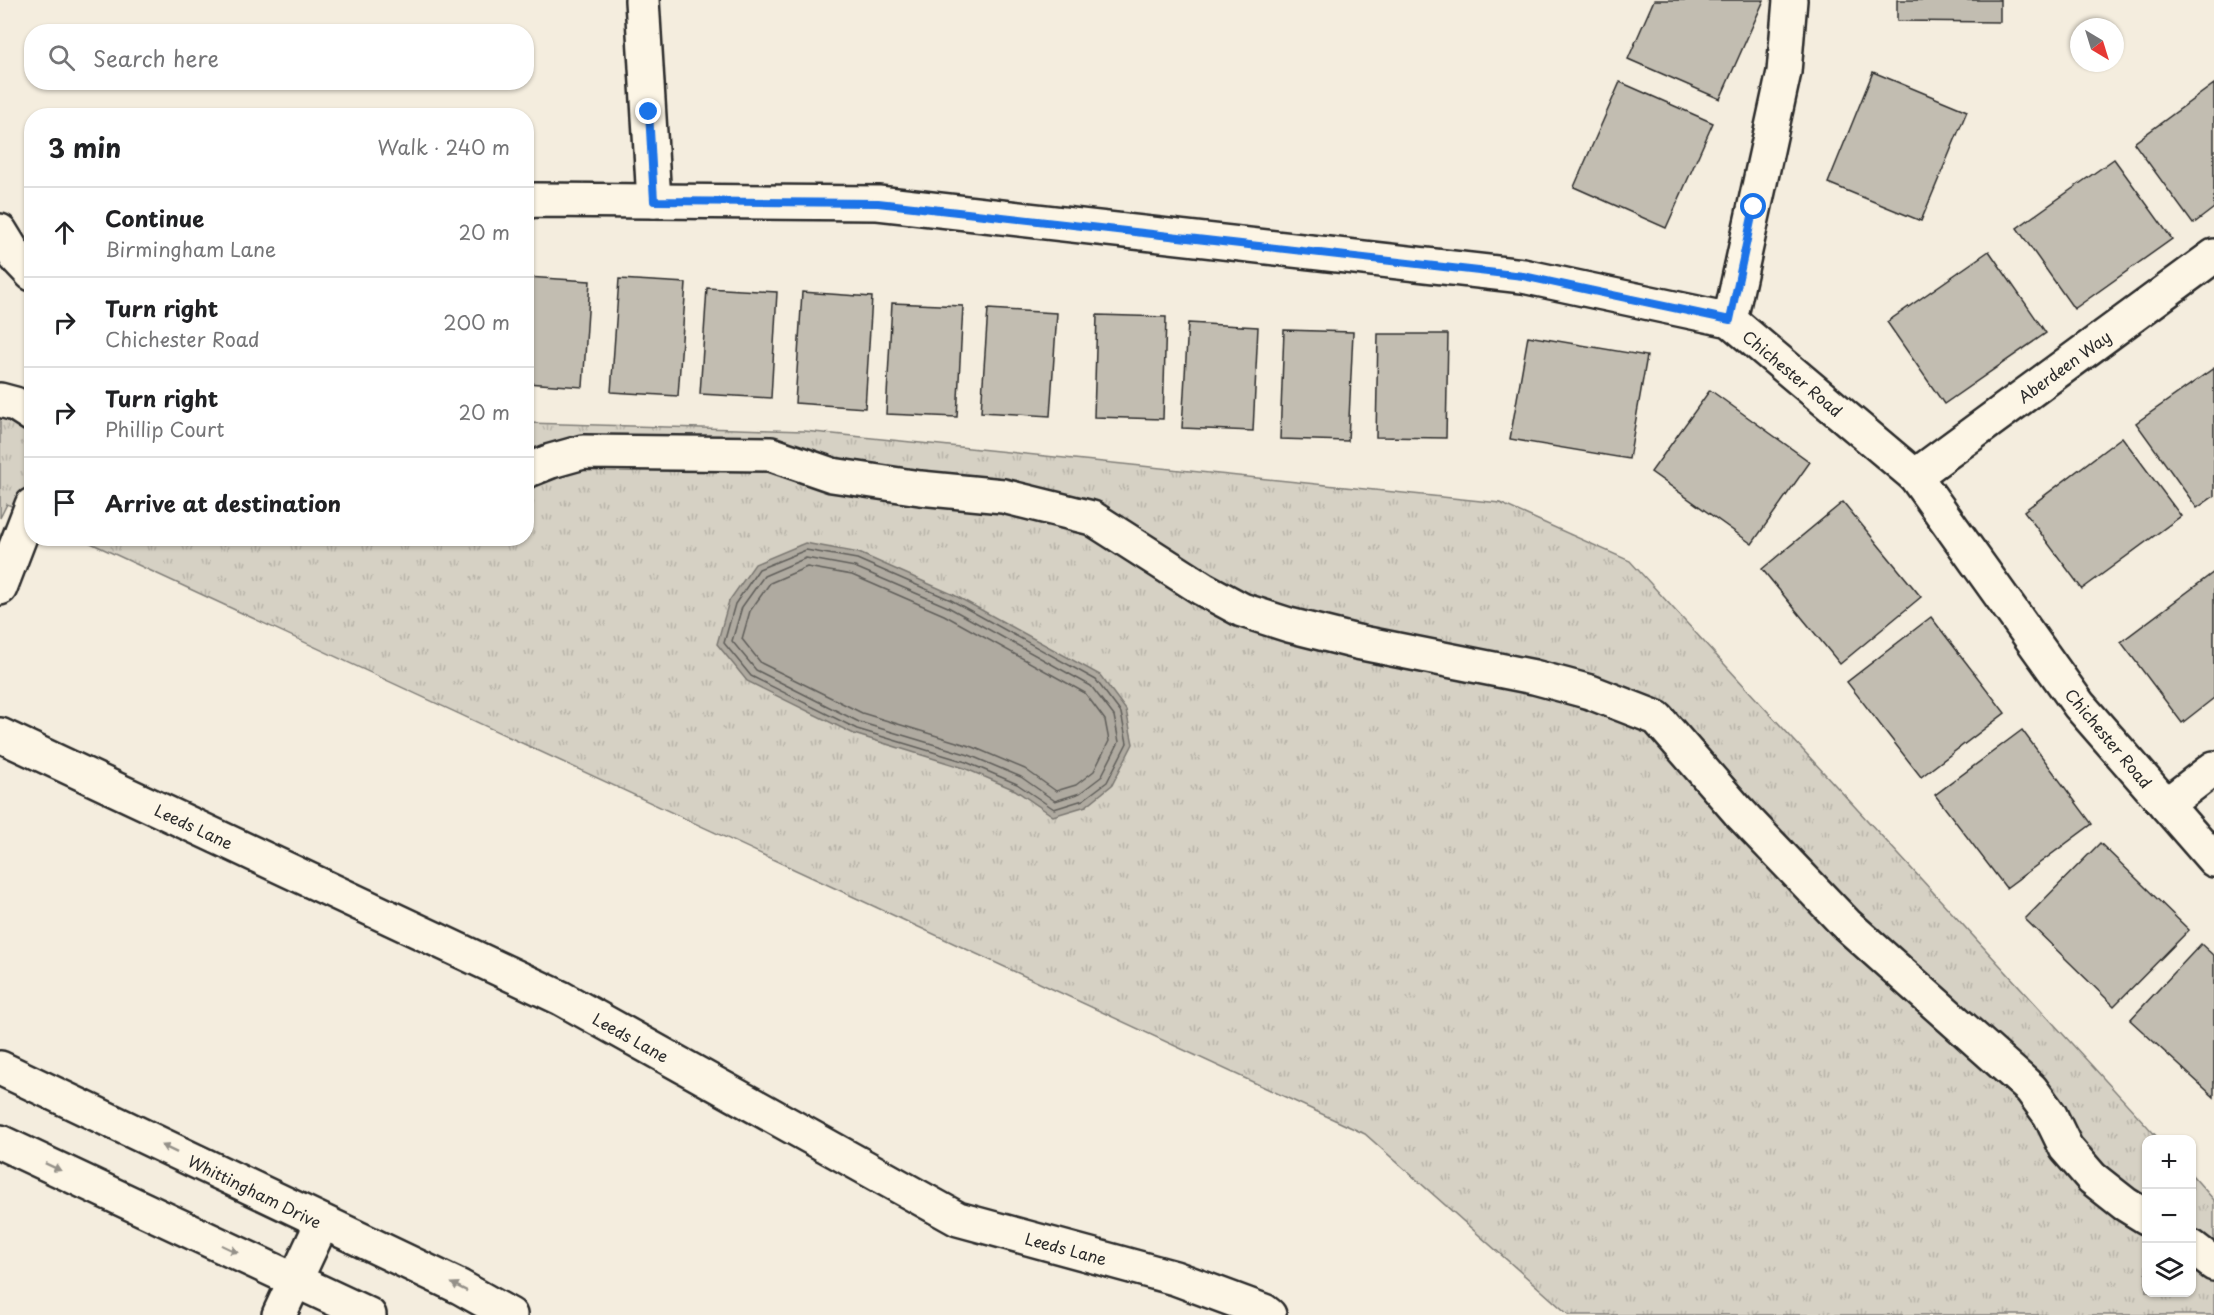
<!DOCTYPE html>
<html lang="en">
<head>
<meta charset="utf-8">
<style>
  body { margin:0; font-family:"Playpen Sans",sans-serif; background:#f2f2f2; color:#202124 }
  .controls { position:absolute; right:18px; bottom:18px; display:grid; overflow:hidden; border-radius:12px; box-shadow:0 2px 4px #0004 }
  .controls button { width:54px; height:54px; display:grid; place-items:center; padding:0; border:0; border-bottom:2px solid #e0e0e0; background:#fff; color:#202124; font:30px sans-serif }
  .compass { position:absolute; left:2070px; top:18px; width:54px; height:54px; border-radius:50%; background:#fff; box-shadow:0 2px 4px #0004; rotate:142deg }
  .stop { position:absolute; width:18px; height:18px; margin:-14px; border:4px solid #1a73e8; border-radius:50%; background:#fff }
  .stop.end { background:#1a73e8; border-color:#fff; box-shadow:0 2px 6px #0008 }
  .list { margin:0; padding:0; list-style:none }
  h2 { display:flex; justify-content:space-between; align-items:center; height:78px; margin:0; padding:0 24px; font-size:26px }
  h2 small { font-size:20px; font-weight:400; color:#757577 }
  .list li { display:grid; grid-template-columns:39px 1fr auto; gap:18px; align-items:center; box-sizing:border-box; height:90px; padding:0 24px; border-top:2px solid #e0e0e0 }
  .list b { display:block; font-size:22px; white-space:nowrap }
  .list p { margin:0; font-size:20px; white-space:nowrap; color:#757577 }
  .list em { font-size:20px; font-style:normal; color:#757577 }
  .icon { flex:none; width:33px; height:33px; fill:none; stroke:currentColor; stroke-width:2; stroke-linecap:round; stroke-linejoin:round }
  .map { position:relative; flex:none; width:2214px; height:1315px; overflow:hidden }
  .search { position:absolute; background:#fff; box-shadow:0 2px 4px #0004; left:24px; top:24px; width:510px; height:66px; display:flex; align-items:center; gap:15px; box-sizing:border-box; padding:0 21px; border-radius:24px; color:#757577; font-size:22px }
  .panel { position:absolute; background:#fff; box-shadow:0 2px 4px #0004; left:24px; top:108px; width:510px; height:438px; border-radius:24px }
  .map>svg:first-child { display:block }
  .grass { fill:url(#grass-tufts); stroke:#807e78; stroke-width:1.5 }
  .water { fill:#afaaa0; stroke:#7a7771; stroke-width:1.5 }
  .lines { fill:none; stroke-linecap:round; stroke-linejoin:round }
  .shore { stroke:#605e5a; stroke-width:1.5 }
  .building { fill:#c2bdb1; stroke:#2b2b2b; stroke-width:1.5 }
  .minor-casing { stroke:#2b2b2b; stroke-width:38 }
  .minor { stroke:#fcf5e5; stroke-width:33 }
  .oneway { fill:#949088 }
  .route { stroke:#1a73e8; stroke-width:8 }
  .labels { text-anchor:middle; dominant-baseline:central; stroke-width:4.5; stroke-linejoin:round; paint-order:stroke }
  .street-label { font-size:16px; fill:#2b2b2b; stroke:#fcf5e5 }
</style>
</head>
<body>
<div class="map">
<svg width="2214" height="1315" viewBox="0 0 2214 1315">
  <defs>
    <pattern id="grass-tufts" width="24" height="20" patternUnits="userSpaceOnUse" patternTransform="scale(1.5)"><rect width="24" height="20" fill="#d6d1c4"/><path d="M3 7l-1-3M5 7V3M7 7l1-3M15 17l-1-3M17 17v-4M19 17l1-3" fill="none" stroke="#b8b4a9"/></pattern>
  </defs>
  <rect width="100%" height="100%" fill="#f4edde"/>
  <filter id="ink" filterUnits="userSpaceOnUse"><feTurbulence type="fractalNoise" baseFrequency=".0167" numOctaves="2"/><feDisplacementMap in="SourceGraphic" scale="12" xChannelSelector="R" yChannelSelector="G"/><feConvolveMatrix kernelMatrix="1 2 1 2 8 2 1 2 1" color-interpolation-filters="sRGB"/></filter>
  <g filter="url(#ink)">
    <g class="grass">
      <polygon points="0,388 32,399 31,515 7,504 0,518"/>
      <polygon points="527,423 804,431 1500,503 1630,561 2159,1139 2146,1140 2146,1292 2192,1292 2192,1175 2214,1200 2214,1315 1569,1315 1365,1134 82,539 526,538"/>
    </g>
    <polygon class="water" points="805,543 859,553 954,595 1100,675 1126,710 1133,744 1112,785 1086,806 1053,816 1015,790 964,768 854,734 747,681 717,644 729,601 755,564"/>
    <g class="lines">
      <g class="shore">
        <polygon points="806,550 857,559 951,600 1096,680 1121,713 1127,743 1107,782 1083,800 1054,809 1017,784 966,762 857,729 751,676 724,643 735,604 759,569"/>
        <polygon points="806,558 855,567 948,607 1091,686 1114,716 1119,742 1101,777 1080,793 1055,801 1021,777 969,755 859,722 756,670 732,641 742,607 764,576"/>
        <polygon points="807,567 852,575 944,615 1085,693 1105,720 1109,741 1094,771 1076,785 1056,791 1025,769 973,747 862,713 761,663 742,639 750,611 770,583"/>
      </g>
    </g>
    <g class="building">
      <polygon points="1654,0 1764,0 1720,99 1628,59"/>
      <polygon points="1897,0 2000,0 2000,22 1897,21"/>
      <polygon points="1873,72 1967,111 1921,221 1828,183"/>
      <polygon points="1620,82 1713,123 1666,228 1574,187"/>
      <polygon points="2214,84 2214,208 2193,224 2134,143"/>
      <polygon points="2114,159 2172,239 2074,309 2017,228"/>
      <polygon points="1989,251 2046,333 1944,404 1887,322"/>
      <polygon points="526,277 590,281 583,387 526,383"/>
      <polygon points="619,279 686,283 678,396 611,392"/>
      <polygon points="707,288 777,292 771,398 700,394"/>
      <polygon points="802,292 872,297 865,408 795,403"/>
      <polygon points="892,303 963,306 957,417 886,414"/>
      <polygon points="988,309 1057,313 1050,416 981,412"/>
      <polygon points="1097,315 1166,317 1163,419 1094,417"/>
      <polygon points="1188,323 1258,327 1253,431 1182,428"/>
      <polygon points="1284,330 1353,332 1348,441 1280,439"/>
      <polygon points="1378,334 1448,334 1446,438 1376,437"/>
      <polygon points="1528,336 1647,356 1629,459 1510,439"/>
      <polygon points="2214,368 2214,496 2197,508 2136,423"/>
      <polygon points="1710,390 1810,462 1752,544 1651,472"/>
      <polygon points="2122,437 2181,516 2082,589 2024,511"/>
      <polygon points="1843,502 1921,597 1840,664 1762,569"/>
      <polygon points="2214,572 2214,698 2182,723 2121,642"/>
      <polygon points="1931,617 2005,713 1921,777 1847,682"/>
      <polygon points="2022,730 2092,824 2006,888 1935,795"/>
      <polygon points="2100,843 2189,930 2114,1006 2025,919"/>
      <polygon points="2201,944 2214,956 2214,1097 2130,1020"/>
    </g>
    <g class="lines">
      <g class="minor-casing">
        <g id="minor">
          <polyline points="642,0 654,201"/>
          <polyline points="526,202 535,200 878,203 1523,276 1730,320 1915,476 2079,705 2214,860"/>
          <polyline points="0,231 16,257 32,274"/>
          <polyline points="1730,320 1784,72 1790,0"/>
          <polyline points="0,400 15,404 32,415"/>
          <polyline points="526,471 551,461 583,452 771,454 832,475 920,488 1003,496 1092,518 1203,589 1242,610 1289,625 1357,642 1534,677 1590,692 1657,718 1738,811 1846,924 2031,1089 2050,1115 2066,1148 2092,1178 2125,1204 2146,1217"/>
          <polyline points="1915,476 2214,256"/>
          <polyline points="0,588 32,505"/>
          <polyline points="0,735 561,998 958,1219 1175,1278 1264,1311 1269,1315"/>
          <polyline points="2166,805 2214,768"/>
          <polyline points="0,1068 460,1287 510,1315"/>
          <polyline points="0,1142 369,1315"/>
          <polyline points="2192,1247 2214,1264"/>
          <polyline points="279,1315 322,1223"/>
        </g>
      </g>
      <use href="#minor" class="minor"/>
    </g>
    <defs><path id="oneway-solid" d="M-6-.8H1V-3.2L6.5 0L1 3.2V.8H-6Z" transform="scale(1.5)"/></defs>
    <g class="oneway">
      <use href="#oneway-solid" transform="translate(169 1149) rotate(-154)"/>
      <use href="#oneway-solid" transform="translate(53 1167) rotate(25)"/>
      <use href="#oneway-solid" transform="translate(230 1249) rotate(25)"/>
      <use href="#oneway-solid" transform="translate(459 1287) rotate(-153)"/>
    </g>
  </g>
  <g class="lines" filter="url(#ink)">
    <polyline class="route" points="649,112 654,201 878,203 1523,276 1730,320 1754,207"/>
  </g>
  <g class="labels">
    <g class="street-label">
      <text transform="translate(2064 366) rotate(-36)">Aberdeen Way</text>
      <text transform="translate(1793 373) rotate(40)">Chichester Road</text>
      <text transform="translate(2109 738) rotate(50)">Chichester Road</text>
      <text transform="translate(194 826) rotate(25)">Leeds Lane</text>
      <text transform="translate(631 1037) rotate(29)">Leeds Lane</text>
      <text transform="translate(255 1191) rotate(26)">Whittingham Drive</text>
      <text transform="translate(1066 1248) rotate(15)">Leeds Lane</text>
    </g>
  </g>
</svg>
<div class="controls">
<button>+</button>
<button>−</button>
<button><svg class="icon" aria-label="layers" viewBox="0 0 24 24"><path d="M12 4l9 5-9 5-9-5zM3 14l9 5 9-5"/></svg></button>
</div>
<svg class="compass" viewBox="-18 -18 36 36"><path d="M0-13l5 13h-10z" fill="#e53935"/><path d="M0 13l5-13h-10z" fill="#757577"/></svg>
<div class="stop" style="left:1754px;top:207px"></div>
<div class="stop end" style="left:649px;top:112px"></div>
<div class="search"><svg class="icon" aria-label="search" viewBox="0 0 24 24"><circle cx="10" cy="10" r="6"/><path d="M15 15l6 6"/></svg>Search here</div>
<section class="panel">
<h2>3 min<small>Walk · 240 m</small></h2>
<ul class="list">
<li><svg class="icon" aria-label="ahead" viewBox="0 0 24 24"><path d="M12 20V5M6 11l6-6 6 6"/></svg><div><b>Continue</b><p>Birmingham Lane</p></div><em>20 m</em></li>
<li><svg class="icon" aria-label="right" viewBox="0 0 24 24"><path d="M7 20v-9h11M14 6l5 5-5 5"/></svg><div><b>Turn right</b><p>Chichester Road</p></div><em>200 m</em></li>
<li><svg class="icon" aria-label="right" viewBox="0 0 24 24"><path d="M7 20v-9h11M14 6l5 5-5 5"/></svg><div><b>Turn right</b><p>Phillip Court</p></div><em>20 m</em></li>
<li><svg class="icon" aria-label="arrive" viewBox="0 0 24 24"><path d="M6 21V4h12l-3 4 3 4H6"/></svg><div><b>Arrive at destination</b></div></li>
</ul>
</section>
</div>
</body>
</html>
